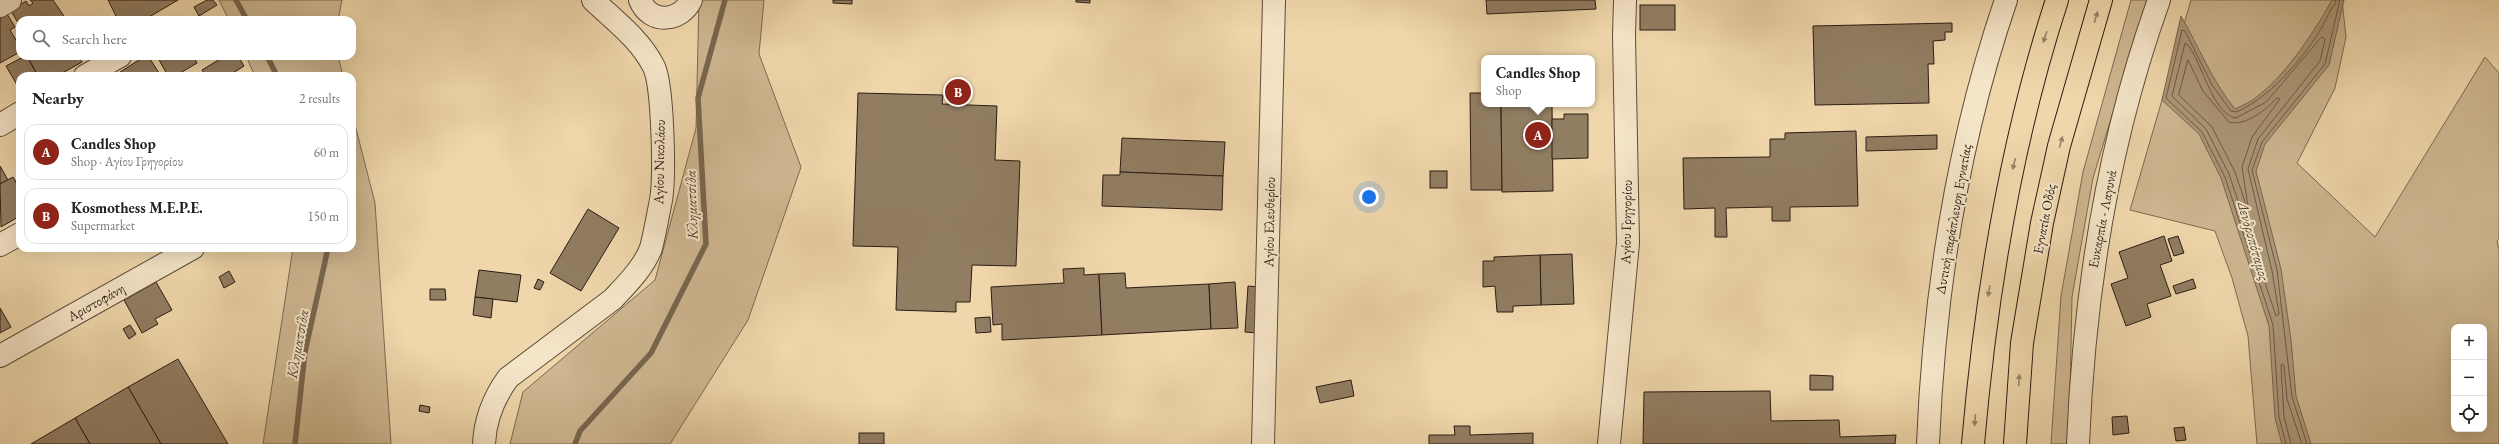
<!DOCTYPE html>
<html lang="en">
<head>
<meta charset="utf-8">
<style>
  body { margin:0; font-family:"EB Garamond",serif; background:#f2f2f2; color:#222 }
  .controls { position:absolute; right:12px; bottom:12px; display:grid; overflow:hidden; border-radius:8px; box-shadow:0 4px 16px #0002 }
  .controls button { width:36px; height:36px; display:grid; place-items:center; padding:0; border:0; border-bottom:1px solid #e0e0e0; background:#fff; color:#222; font:20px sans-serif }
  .you { position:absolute; left:1369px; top:197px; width:14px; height:14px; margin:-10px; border:3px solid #fff; border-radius:50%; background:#1a73e8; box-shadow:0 0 0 6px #1a73e833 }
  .badge { display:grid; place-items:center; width:26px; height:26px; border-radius:50%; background:#8f2418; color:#fff; font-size:13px; font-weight:700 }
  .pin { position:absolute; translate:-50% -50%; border:2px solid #fff; box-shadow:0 1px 4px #0006 }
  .popup { position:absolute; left:1481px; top:55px; width:114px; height:52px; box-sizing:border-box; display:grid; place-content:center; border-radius:8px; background:#fff; filter:drop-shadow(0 1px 3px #0005); font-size:13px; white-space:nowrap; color:#767676 }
  .popup b { font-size:15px; color:#222 }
  .popup::after { content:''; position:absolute; left:50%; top:100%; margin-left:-8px; border:8px solid transparent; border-top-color:#fff }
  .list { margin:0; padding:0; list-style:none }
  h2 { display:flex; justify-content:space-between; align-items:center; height:52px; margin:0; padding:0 16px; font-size:17px }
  h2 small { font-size:13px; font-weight:400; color:#767676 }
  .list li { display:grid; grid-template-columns:26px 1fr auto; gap:12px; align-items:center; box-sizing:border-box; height:56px; margin:0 8px 8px; padding:0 8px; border:1px solid #e0e0e0; border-radius:12px }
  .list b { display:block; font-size:15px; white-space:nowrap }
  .list p { margin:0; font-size:13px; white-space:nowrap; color:#767676 }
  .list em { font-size:13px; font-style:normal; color:#767676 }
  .icon { flex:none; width:22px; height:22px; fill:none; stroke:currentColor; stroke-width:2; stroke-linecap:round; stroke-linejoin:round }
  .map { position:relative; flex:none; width:2499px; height:444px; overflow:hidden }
  .search { position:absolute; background:#fff; box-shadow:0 4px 16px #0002; left:16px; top:16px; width:340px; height:44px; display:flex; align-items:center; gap:10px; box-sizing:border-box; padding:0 14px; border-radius:12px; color:#767676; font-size:15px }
  .panel { position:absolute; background:#fff; box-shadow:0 4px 16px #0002; left:16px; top:72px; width:340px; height:180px; border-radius:12px }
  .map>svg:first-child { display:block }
  .green { fill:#ceb791; stroke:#7c6a52; fill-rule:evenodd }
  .water { fill:#ac9777; stroke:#78664f }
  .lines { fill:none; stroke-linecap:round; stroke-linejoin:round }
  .shore { stroke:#6c5a45; stroke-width:1 }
  .stream { stroke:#78664f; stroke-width:5.5 }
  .building { fill:#917d62; stroke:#2b1c13 }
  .minor-casing { stroke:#5c4b39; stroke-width:24 }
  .tertiary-casing { stroke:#5c4b39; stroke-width:24 }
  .motorway-casing { stroke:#2b1c13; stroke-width:24 }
  .minor { stroke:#f5e5c8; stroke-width:22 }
  .tertiary { stroke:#f5e5c8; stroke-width:22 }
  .motorway { stroke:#efd7ab; stroke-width:22 }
  .oneway { fill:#978367 }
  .labels { text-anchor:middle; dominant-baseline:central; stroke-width:4; stroke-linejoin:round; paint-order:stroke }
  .street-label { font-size:14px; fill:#2b1c13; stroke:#f5e5c8 }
  .water-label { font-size:15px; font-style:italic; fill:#584736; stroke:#f5e5c8 }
</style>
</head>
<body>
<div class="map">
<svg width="2499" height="444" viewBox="0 0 2499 444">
  <rect width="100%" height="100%" fill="#efd7ab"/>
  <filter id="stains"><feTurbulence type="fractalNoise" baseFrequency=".005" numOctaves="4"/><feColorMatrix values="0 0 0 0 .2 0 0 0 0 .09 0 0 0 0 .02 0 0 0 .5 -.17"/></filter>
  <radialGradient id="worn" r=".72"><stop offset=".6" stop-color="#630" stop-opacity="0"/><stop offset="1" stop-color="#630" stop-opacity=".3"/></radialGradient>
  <g class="green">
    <polygon points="219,0 342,0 338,20 229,20"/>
    <polygon points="699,0 764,0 759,54 801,167 748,320 670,444 510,444 523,392 655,280 696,128"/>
    <polygon points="2131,0 2147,0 2093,178 2072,297 2069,444 2051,444 2061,296 2083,172"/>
    <path d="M2191,0H2342L2346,37L2335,88L2297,163L2375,237L2485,57L2499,73V239L2497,241L2499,250V444H2257L2248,336L2232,278L2215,231L2130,210ZM2454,327H2484V429H2454Z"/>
    <polygon points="246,56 338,56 343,76 255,76"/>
    <polygon points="352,113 375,203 391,444 263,444 293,248 352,248"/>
  </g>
  <path class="water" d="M2332,0H2344L2329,65L2265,144L2256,171L2281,269L2291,340L2296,396L2311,444H2282L2275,418L2269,326L2221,178L2199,134L2162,100L2181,16C2199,47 2212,81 2235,109C2243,105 2253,101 2259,95C2288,72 2314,32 2332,0Z"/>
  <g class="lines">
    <g class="shore">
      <path d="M2322,37L2325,39L2320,61L2258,139L2248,169L2272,271L2279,314L2276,316L2229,174L2206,129L2172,96L2185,43C2199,50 2211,115 2236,118L2266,102Z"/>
      <path d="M2188,60L2203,91L2229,122C2245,127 2267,109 2277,98L2280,99L2252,137L2242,167L2248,206L2246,205L2235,172L2212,127L2179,95Z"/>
      <path d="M2286,444L2279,417L2273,325L2225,177L2202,132L2166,98L2182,30L2185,31L2212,85L2231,111L2236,112C2268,99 2301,61 2319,32C2325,23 2329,10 2336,3L2335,0"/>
      <polyline points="2291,444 2284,417 2281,366 2282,364 2284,365 2287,399 2302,444"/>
      <polyline points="2307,444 2292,397 2277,270 2252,170 2262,142 2325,64 2340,0"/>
    </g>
    <g class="stream">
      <polyline points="236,0 247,20"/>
      <polyline points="267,56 277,76"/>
      <polyline points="295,444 305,352 328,248"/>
      <polyline points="575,444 580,431 651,353 706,244 698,98 725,0"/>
    </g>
  </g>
  <g class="building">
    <polygon points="30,0 53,0 66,19 20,20 20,26 11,11 26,1 29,6 33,3"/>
    <polygon points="108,0 178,0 144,20 118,20"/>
    <polygon points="207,0 213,0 217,5 199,16 194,7"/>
    <polygon points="833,0 852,0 852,4 833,3"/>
    <polygon points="1076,0 1090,0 1090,3 1076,2"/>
    <polygon points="1486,0 1595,0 1596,9 1487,14"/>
    <rect x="1640" y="5" width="35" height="25"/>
    <polygon points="7,14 15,27 10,30 20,47 20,52 0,63 0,18"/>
    <polygon points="1952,23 1952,32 1945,32 1945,40 1933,41 1934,64 1928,64 1929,103 1815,105 1813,26"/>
    <polygon points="25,56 27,56 38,76 20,76 20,90 6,66"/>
    <polygon points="27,56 78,56 82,62 57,76 38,76"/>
    <polygon points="145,56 148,56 161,76 114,76"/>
    <polygon points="157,56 193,56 197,63 175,76 168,76"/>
    <polygon points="225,56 238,56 244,66 228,76 206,76 202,70"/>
    <polygon points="858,93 943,95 942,104 997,106 995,160 1020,161 1016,266 972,265 970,302 956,302 956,312 896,310 898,247 853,246"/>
    <polygon points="1470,93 1484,93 1484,104 1501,104 1502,190 1471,190"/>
    <polygon points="1501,104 1552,104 1553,191 1502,192"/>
    <polygon points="1564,114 1588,114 1588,158 1552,159 1552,119 1564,119"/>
    <polygon points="1856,131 1858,206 1790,207 1790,221 1772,221 1772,207 1726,208 1727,237 1715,237 1715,208 1684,209 1683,158 1770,157 1770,139 1785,139 1785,133"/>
    <polygon points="1937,135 1937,149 1866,151 1866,137"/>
    <polygon points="1122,138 1225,142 1223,176 1120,172"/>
    <polygon points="0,166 8,180 0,184"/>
    <rect x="1430" y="171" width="17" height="17"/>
    <polygon points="1120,172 1223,176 1222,210 1102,206 1103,175 1120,175"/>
    <polygon points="13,177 20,189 20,216 1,227 0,184"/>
    <polygon points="588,209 619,228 581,291 550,273"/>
    <polygon points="2164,236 2172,261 2160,265 2171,296 2147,304 2151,317 2126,326 2111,284 2128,278 2119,252"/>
    <polygon points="2178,236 2184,253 2174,256 2168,239"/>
    <polygon points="1572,254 1574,304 1541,305 1540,255"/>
    <polygon points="1540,255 1541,305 1513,306 1513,312 1497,312 1495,286 1483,287 1483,261 1494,261 1494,257"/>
    <polygon points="1084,268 1084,275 1099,274 1102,335 1002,340 1002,324 993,325 991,287 1064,283 1063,269"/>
    <polygon points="479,270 521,275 517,302 475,297"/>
    <polygon points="229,271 235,282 224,288 219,277"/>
    <polygon points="1125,273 1126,288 1209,284 1211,329 1102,335 1099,274"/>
    <polygon points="538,279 544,282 540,290 534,288"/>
    <polygon points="2193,279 2196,288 2176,294 2173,286"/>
    <polygon points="156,282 172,310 155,319 158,324 142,333 124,300"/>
    <polygon points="1235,282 1238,328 1211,329 1209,284"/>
    <polygon points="1248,286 1260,287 1257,333 1245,332"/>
    <polygon points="430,289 445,289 446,300 430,300"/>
    <polygon points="475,297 493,299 491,318 473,315"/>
    <polygon points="0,308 11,327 0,333"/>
    <polygon points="990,317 991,332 976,333 975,318"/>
    <polygon points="130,325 136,334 129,339 123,329"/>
    <polygon points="178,359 228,444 161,444 128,387"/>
    <polygon points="1810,375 1833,376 1833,390 1810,390"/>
    <polygon points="1351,380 1354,396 1320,403 1316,387"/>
    <polygon points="128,387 161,444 90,444 75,418"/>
    <polygon points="1770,391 1771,421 1839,420 1840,437 1896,435 1895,444 1643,444 1644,392"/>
    <polygon points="420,405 430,407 429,413 419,411"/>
    <polygon points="2127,416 2129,433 2113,435 2112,417"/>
    <polygon points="75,418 90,444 31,444"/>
    <polygon points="1454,426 1470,426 1470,435 1533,433 1533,444 1429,444 1429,435 1455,435"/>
    <polygon points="2184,427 2186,440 2176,441 2174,428"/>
    <rect x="859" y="433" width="25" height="11"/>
  </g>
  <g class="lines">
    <g class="minor-casing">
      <g id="minor">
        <path d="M640,0C650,25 681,22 691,0"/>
        <polyline points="0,6 10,0"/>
        <polyline points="85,76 120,56"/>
        <polyline points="0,125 20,113"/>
        <polyline points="0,245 20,234"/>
        <polyline points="0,356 193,248"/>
        <polyline points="1263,444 1274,0"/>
        <polyline points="1609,444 1628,243 1624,36 1625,0"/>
      </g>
    </g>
    <g class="tertiary-casing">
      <g id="tertiary">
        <path d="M484,444C485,419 493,399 508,378L613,299C627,284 644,267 651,248C655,233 658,215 661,200C665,177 663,87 654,67C640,39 615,21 593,0"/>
        <path d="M1928,444C1934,294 1957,143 2006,0"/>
        <path d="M2078,444C2084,293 2108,142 2159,0"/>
      </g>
    </g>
    <g class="motorway-casing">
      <g id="motorway">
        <path d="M1973,444C1986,294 2010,144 2057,0"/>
        <polyline points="2015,444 2022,343 2042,223 2059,146 2101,0"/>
      </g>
    </g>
    <use href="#minor" class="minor"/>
    <use href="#tertiary" class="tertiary"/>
    <use href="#motorway" class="motorway"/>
  </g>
  <defs><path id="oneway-solid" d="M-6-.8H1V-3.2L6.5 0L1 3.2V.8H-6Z"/></defs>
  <g class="oneway">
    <use href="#oneway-solid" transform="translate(2096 17) rotate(-74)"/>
    <use href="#oneway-solid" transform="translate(2045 37) rotate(108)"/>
    <use href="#oneway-solid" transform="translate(2061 142) rotate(-74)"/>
    <use href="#oneway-solid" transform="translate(2014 164) rotate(103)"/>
    <use href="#oneway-solid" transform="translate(1989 291) rotate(100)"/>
    <use href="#oneway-solid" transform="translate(2019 380) rotate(-86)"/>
    <use href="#oneway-solid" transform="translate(1975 420) rotate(95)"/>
  </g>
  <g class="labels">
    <g class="street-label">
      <text transform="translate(659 162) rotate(-89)">Αγίου Νικολάου</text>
      <text transform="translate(1953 219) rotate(-80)">Δυτική παράπλευρη Εγνατίας</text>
      <text transform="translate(2044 219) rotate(-79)">Εγνατία Οδός</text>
      <text transform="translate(2102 219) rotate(-79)">Ευκαρπία - Λαγυνά</text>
      <text transform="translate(1269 222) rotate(-89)">Αγίου Ελευθερίου</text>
      <text transform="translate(1626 222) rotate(-89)">Αγίου Γρηγορίου</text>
      <text transform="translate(96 302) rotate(-29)">Αριστοφάνη</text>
    </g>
    <g class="water-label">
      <text transform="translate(691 205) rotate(-92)">Κληματσίδα</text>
      <text transform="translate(2254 241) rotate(74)">Δενδροπόταμος</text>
      <text transform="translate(297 344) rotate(-80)">Κληματσίδα</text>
    </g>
  </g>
  <rect width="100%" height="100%" filter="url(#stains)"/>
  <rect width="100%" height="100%" fill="url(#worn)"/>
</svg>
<div class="controls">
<button>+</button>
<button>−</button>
<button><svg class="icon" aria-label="locate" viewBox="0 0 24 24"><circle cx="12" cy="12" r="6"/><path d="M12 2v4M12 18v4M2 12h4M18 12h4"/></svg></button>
</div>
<div class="you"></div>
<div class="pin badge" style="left:1538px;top:135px">A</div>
<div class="popup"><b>Candles Shop</b>Shop</div>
<div class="pin badge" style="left:958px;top:92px">B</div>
<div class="search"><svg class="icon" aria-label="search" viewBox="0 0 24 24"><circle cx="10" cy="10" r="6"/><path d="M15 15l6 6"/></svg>Search here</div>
<section class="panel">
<h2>Nearby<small>2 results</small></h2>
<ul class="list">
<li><span class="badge">A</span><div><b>Candles Shop</b><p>Shop · Αγίου Γρηγορίου</p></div><em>60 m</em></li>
<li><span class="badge">B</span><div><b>Kosmothess M.E.P.E.</b><p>Supermarket</p></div><em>150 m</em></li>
</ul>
</section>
</div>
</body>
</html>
